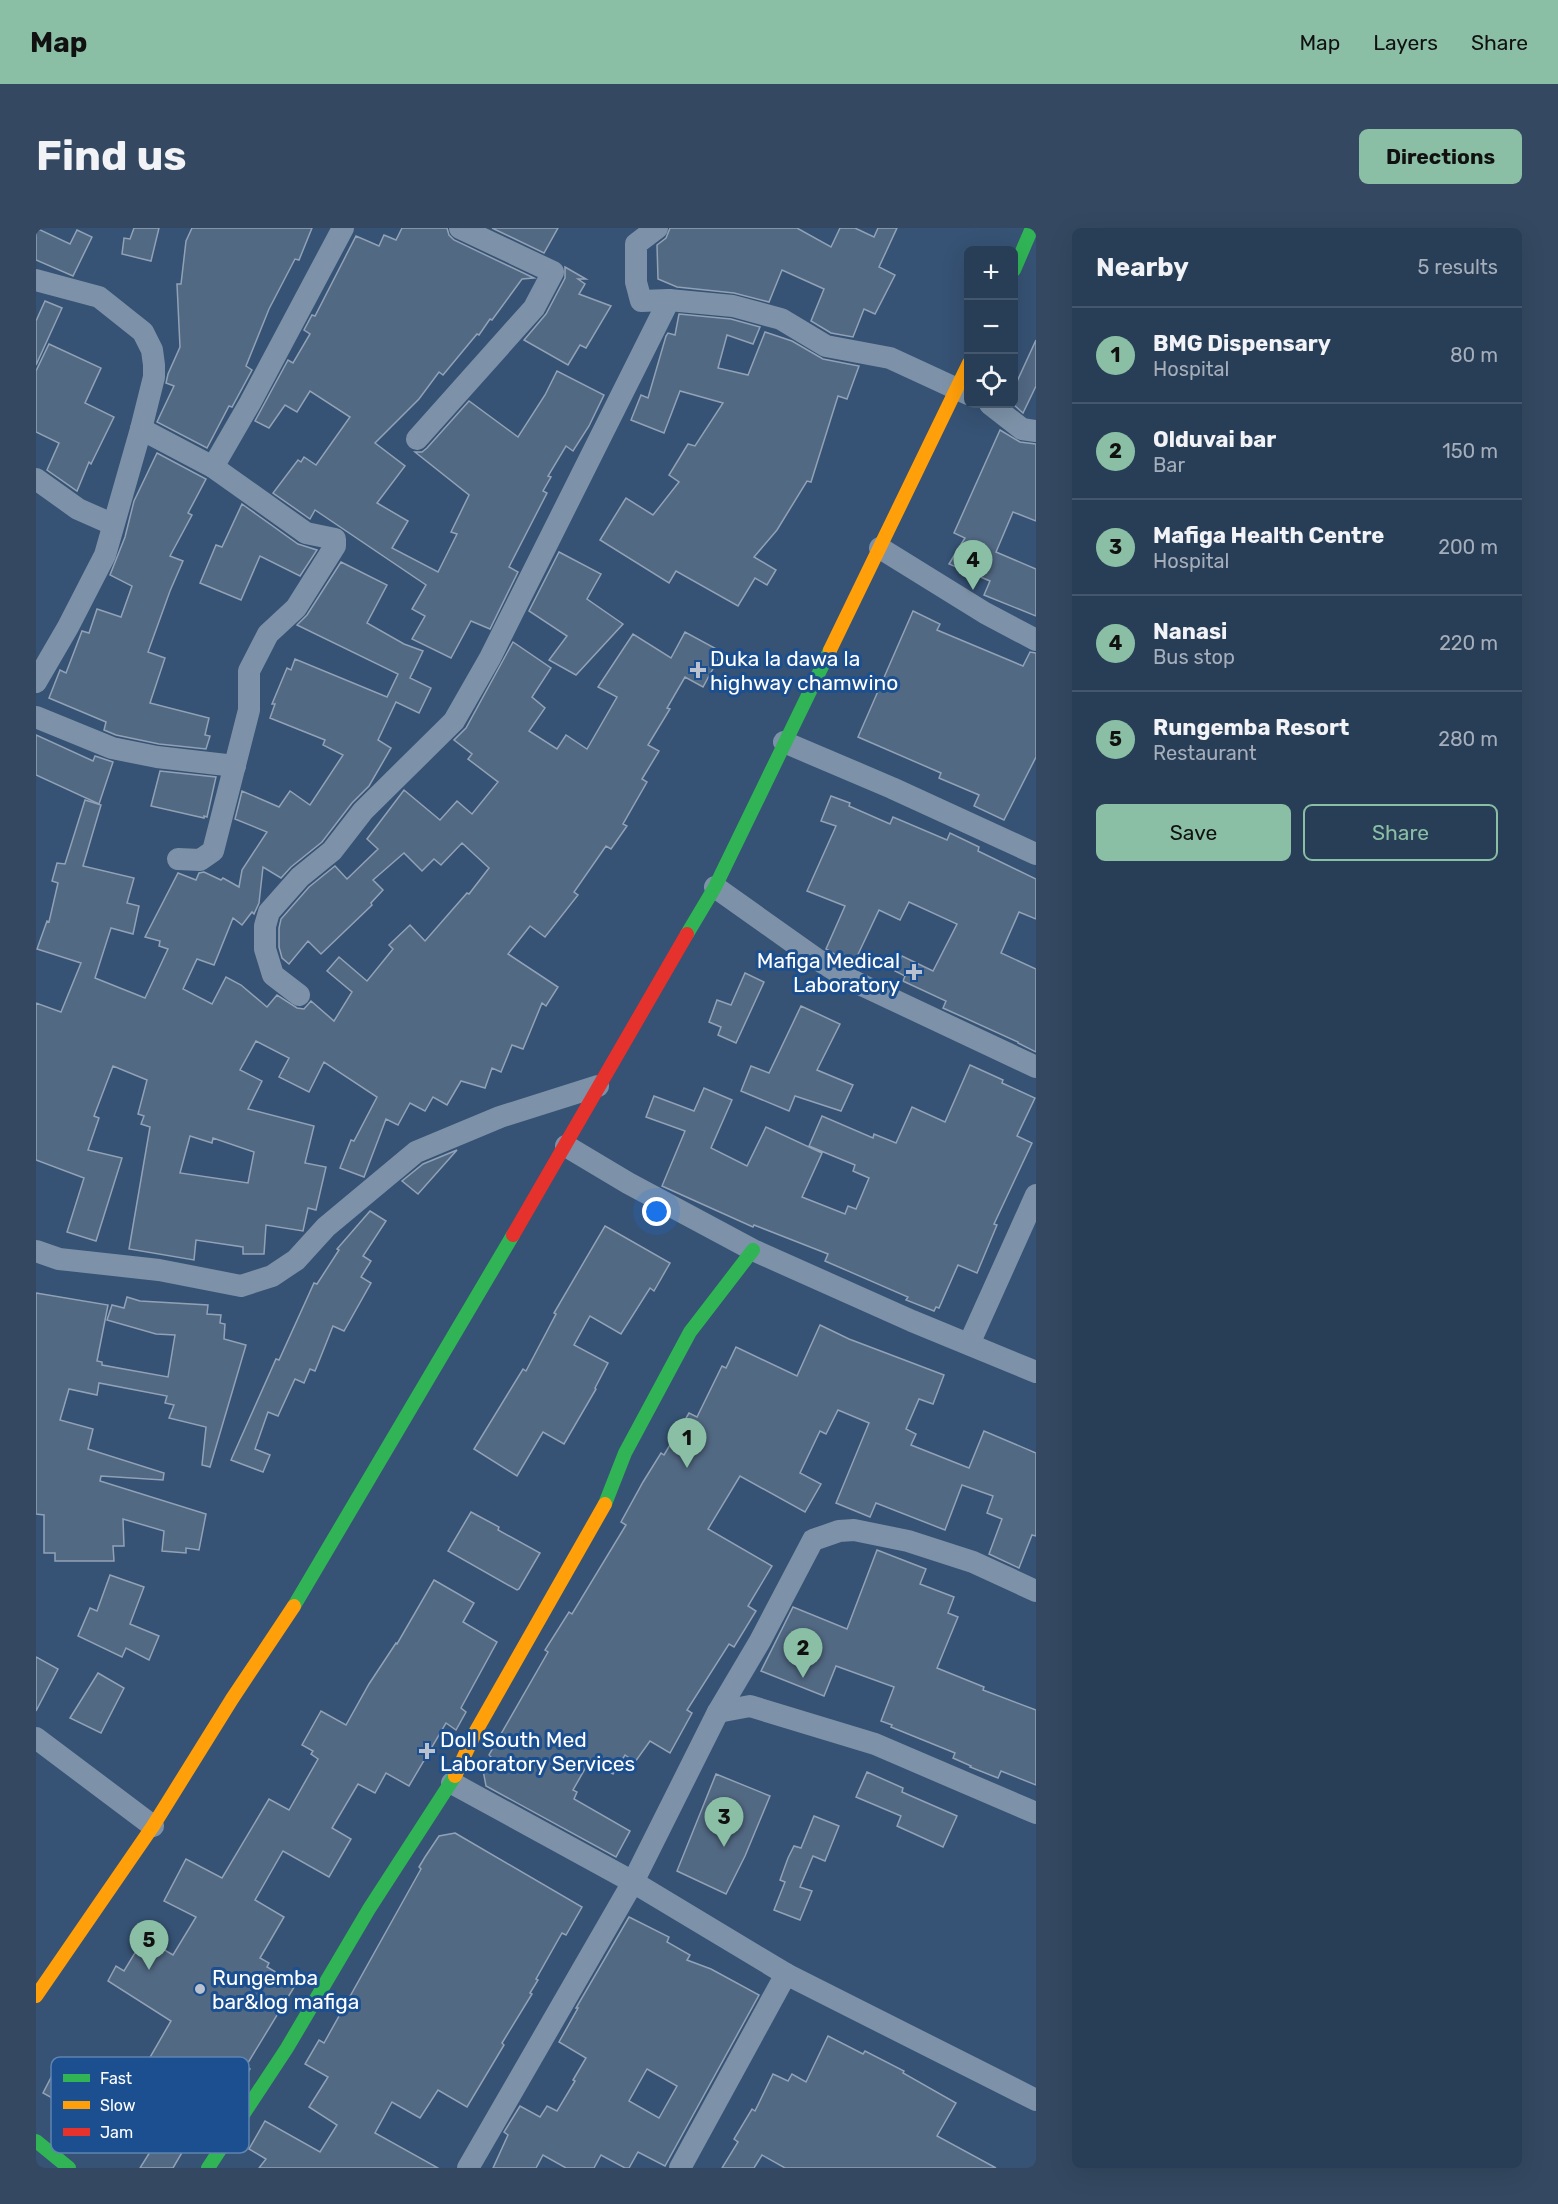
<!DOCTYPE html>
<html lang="en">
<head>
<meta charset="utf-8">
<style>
  body { margin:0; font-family:Rubik,sans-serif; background:#344961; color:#f1f3f6 }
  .controls { position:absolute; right:18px; top:18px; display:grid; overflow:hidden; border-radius:9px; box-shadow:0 6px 24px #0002 }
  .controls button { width:54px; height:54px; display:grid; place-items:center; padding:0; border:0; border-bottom:2px solid #44576d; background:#283e57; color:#f1f3f6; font:30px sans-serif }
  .you { position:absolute; left:621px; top:984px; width:21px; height:21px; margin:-15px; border:4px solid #fff; border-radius:50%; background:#1a73e8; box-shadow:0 0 0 9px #1a73e833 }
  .badge { display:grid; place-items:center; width:39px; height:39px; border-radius:50%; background:#8abfa5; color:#111; font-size:20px; font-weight:700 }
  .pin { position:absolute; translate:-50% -50px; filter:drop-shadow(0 2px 3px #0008) }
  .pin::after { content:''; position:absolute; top:32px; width:21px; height:18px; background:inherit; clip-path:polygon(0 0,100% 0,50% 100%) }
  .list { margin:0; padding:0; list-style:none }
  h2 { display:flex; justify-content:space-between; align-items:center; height:78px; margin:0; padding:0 24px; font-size:26px }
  h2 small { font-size:20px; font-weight:400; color:#a5aeba }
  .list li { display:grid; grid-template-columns:39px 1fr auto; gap:18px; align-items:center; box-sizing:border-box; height:96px; padding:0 24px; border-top:2px solid #44576d }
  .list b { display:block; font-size:22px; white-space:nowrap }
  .list p { margin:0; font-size:20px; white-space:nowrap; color:#a5aeba }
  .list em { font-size:20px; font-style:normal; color:#a5aeba }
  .actions { display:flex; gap:12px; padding:18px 24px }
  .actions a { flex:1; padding:14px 0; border:2px solid #8abfa5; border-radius:9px; text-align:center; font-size:21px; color:#8abfa5 }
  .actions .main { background:#8abfa5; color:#111 }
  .icon { flex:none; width:33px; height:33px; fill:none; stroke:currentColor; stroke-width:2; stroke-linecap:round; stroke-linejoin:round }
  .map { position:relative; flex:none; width:1000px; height:1940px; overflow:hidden; border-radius:9px }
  header { display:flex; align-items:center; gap:36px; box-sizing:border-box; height:84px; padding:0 30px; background:#8abfa5; color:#111 }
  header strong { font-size:28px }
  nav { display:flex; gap:33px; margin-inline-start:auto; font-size:21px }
  .intro { display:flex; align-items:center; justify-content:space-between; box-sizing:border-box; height:144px; padding:0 36px }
  h1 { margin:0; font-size:42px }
  .button { padding:15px 27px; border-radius:9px; background:#8abfa5; color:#111; font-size:21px; font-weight:700 }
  main { display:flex; gap:36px; padding:0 36px }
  aside { flex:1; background:#283e57; border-radius:9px; box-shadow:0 6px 24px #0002 }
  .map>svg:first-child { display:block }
  .building { fill:#526984; stroke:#92a2b6; stroke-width:1.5; fill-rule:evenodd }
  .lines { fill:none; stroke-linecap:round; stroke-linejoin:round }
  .street { stroke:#7d92a8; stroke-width:22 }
  .fast { stroke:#30b455; stroke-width:14 }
  .slow { stroke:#ff9f0a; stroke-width:14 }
  .jam { stroke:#e5322d; stroke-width:14 }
  .poi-dot { fill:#b9c2ce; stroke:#1b4f8f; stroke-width:2 }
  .labels { text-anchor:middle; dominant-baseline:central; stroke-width:6; stroke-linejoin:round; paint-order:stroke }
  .poi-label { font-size:21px; fill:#fff; stroke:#1b4f8f; text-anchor:start }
  .key { fill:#1b4f8f; stroke:#5f84b1; stroke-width:1.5 }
  .key-label { font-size:16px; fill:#fff }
</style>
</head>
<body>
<header>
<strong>Map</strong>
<nav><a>Map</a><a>Layers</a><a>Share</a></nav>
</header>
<div class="intro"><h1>Find us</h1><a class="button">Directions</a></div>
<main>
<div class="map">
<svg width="1000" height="1940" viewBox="0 0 1000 1940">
  <rect width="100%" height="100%" fill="#365274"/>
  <g class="building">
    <polygon points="0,0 34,16 41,2 56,9 37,48 0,32"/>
    <polygon points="98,0 123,0 115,33 86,26 88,10 94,11"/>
    <polygon points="156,0 276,0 263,32 259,31 233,81 210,138 216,142 196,179 193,178 171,220 121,194 138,158 130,155 132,146 144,119 141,56 145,56 150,13"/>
    <polygon points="366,0 411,0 413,7 418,12 498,50 486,51 456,92 454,91 443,107 441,106 407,147 403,144 383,171 339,215 369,238 341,275 372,293 356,320 402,344 421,306 415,304 433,267 379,224 386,224 391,220 433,173 482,209 509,167 521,143 568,167 553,198 537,223 530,218 512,248 515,249 507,263 511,265 473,339 482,344 454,401 435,393 415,430 376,411 389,388 376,381 390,357 279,282 274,291 237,265 262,232 265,234 268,229 280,237 314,189 274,163 261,184 249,177 233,200 219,193 252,132 257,135 274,106 268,102 276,87 279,88 320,8 343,18 348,7 360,12"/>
    <polygon points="456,0 522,0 508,25"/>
    <polygon points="634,0 761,0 795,19 804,0 819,0 838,9 842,0 861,0 843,39 859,47 839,86 828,81 817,109 795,105 775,93 788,61 746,42 733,74 698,65 641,59 622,51 621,17 630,10"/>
    <polygon points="529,39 550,51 542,51 549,56 543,66 575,78 550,120 544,117 532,137 488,112 510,86 529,50"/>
    <polygon points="9,73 26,80 0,137 0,93"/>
    <polygon points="643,86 695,91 724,99 717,116 691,107 682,140 712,147 729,104 756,113 787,131 823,138 811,171 802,168 775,254 771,253 741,302 718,329 740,342 731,357 719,350 702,378 640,343 633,355 564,312 590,270 617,287 643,254 633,247 652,216 659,218 687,175 644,163 628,205 595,192 605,167 612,170 630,108 632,105 639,107"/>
    <polygon points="1000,112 1000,158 987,185 978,177 978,160"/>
    <polygon points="13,116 65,140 49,175 78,189 55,236 53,234 41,263 11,242 23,215 0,204 0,143"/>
    <polygon points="964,202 984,214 1000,216 1000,293 977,284 960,324 1000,341 1000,388 948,367 954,353 913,336 929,310 918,305"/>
    <polygon points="121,225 170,251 152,285 156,287 134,328 147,333 134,363 112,424 129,430 114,475 173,490 169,507 174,508 170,521 123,516 80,507 68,502 70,494 13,470 24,442 30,445 46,403 53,405 61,381 85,389 96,358 74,347 89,309 98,273"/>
    <polygon points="206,276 262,316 281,322 264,348 224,328 205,372 164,355 180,317 186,319"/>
    <polygon points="523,324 565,346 551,371 587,396 540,447 513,432 531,408 493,383"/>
    <path d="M305,334L351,357L331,395L368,416L387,423L374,450L395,460L383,485L360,474L342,512L355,520L333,558L316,575L286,614L255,639L245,650L227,639L223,675L218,686L216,684L206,697L197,690L178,737L161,731L147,761L176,776L190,749L205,757L231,779L241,767L261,780L268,781L275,773L298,793L316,764L291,743L303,729L331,753L357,721L353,717L374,697L389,713L431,665L433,666L453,640L426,615L405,637L398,631L386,643L368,625L337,652L347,662L335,675L336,677L285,726L272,713L253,736L246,730L243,719V700L245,691L273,659L299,638L311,651L342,621L331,611L368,562L404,592L421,573L436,586L462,554L432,531L436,526L418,512L430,500L477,414L515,440L496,469L509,480L493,503L521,521L530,507L551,521L581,469L562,459L597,406L635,430L649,404L686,424L667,459L649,449L631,480L634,481L612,517L623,523L606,551L611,554L587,596L591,598L575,621L570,618L538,664L542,667L509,709L494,698L472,726L522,759L510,778L506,775L487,821L476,817L465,844L456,840L449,860L425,853L411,877L397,869L389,883L374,875L362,897L350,891L328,949L304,940L315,912L318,913L341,869L288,834L273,864L243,849L253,830L220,813L204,842L226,853L212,881L278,898L269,935L290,939L280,982L272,980L267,1003L230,997L228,1026H207V1019L160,1012L158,1032L93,1021L114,899L105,896L108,888L102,886L111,852L77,838L58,888L63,890L52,922L86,930L60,1013L31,1004L48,950L0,932V775L25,784L45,735L1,721L11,693L13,694L22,655L16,653L21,635L29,636L49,572L65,577L47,638L98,650L91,675L103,678L97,706L75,700L59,750L109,770L132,721L123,718L124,713L109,709L142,645L160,652L163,645L168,644L185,652L187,650L203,659L206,642L231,604L199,591L206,563L243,579L254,563L274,577L307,527L287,517L289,512L234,490L239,476H236L251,440L255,442L259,431L351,469L362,446L261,397L271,387ZM154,908L176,915L177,910L218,924L212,955L144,945Z"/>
    <polygon points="877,383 904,396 901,402 987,438 994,424 1000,425 1000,529 968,592 938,578 943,567 903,550 905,545 822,509"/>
    <polygon points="0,507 57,533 59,528 77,534 63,576 0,547"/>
    <polygon points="124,543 180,549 171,589 168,588 168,590 115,578"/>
    <polygon points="795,568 814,575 813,578 854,596 857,589 911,612 914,605 943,619 942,623 1000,651 1000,691 983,684 965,725 1000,741 1000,824 982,815 982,814 907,780 910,773 867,753 869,748 859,743 866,728 897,743 921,696 873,674 864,692 843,682 817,737 790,721 809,678 771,663 800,598 785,593"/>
    <polygon points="709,745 728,754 700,815 682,807 685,799 673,794 681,772 695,777"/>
    <polygon points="765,778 804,796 781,842 817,857 805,883 759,868 753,883 705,863 715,838 733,845"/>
    <polygon points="934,837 967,852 966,855 999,870 981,908 996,915 958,996 961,997 941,1045 922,1037 903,1080 900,1079 898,1083 870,1072 872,1069 789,1033 792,1026 718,997 717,999 626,958 649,903 610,889 618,868 658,883 668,860 696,872 675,920 711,938 730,899 786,925 766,969 809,986 812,978 820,981 833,950 817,943 819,937 773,918 786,888 837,910 838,906 860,915 876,879 909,894"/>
    <polygon points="421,922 382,966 366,953 387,936"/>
    <polygon points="334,983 350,993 327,1028 335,1033 325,1049 335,1055 308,1103 297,1098 279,1143 274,1141 268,1155 259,1151 242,1188 232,1184 219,1221 234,1227 227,1244 195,1232 240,1131 243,1132 278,1055 281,1056 303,1022 301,1021"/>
    <polygon points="569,998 634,1035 618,1063 614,1060 585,1106 554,1088 538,1117 572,1135 559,1160 560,1161 528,1216 507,1204 481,1248 438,1221 487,1141 490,1143 520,1086 518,1085"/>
    <polygon points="0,1065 72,1077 61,1133 66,1134 66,1137 132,1149 139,1107 120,1106 71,1092 76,1077 88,1080 91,1069 104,1073 172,1077 171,1086 185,1087 184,1095 189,1096 188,1111 210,1117 174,1239 166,1237 170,1199 133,1190 138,1177 129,1175 131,1168 63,1155 61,1167 33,1161 24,1192 57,1201 52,1221 128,1245 127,1252 65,1248 64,1253 170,1286 163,1322 150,1320 150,1325 126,1323 128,1303 87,1291 88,1318 77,1318 78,1333 19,1333 19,1325 8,1325 8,1287 0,1286"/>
    <polygon points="784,1097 813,1111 908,1147 897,1176 883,1171 870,1201 880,1206 875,1217 933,1240 948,1203 1000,1225 1000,1308 996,1307 983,1340 953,1326 966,1291 951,1285 957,1268 926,1257 909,1302 840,1275 834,1289 800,1275 833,1195 802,1182 790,1206 784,1203 764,1245 785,1256 769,1284 704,1248 672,1301 736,1338 712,1378 720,1383 698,1419 693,1416 651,1482 656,1485 634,1525 614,1513 599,1534 589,1527 577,1546 554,1532 537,1562 541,1564 538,1571 594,1603 580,1629 450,1558 447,1542 455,1529 453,1527 512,1424 509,1422 533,1384 536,1386 590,1297 585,1294 607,1254 625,1225 628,1227 653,1185 661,1189 686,1138 690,1140 700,1119 761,1148"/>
    <polygon points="435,1284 463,1299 462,1302 504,1325 483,1361 481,1362 412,1323"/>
    <polygon points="841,1322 890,1341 884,1356 918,1369 912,1385 922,1389 901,1440 948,1459 947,1462 1000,1482 1000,1557 965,1543 962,1550 934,1539 935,1538 917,1530 919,1525 855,1499 856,1497 845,1493 858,1459 800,1438 788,1468 725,1443 757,1379 811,1401"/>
    <polygon points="74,1347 108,1359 94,1396 123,1408 113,1432 90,1420 86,1429 42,1408 54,1380 61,1383"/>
    <polygon points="398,1352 438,1375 427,1394 461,1414 425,1480 430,1484 420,1502 410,1495 373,1558 350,1545 339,1565 322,1556 296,1600 315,1611 293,1649 247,1623 219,1672 248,1689 224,1730 233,1735 231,1739 260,1756 210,1838 214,1841 196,1870 170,1855 165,1865 145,1854 147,1851 113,1831 135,1793 72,1753 80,1738 88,1743 108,1710 137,1727 160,1689 128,1673 150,1631 186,1650 233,1571 253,1582 282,1531 275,1526 277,1523 266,1517 285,1483 310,1497 333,1456 360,1415 361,1416"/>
    <polygon points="0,1429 22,1441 0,1483"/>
    <polygon points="62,1445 88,1460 65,1505 34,1490"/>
    <polygon points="831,1544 867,1560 866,1564 921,1588 907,1619 861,1598 865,1588 820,1569"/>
    <polygon points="680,1546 734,1568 709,1628 690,1666 641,1643"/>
    <polygon points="778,1588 803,1598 789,1633 777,1628 764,1659 776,1663 764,1692 738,1682 749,1654 744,1652 752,1630 758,1618 765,1620"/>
    <polygon points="419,1605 546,1679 530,1707 526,1705 500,1751 502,1752 494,1765 496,1766 466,1815 468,1817 431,1879 402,1862 384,1890 356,1874 339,1905 402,1940 223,1940 230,1931 213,1921 229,1893 284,1924 301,1897 273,1879 292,1849 269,1836 283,1812 288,1815 385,1641 383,1639 389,1629 403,1608"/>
    <path d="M593,1689L633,1709L631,1714L654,1727L651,1732L675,1741L723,1767L629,1938L602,1924L593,1940H589L565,1927L558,1940H530L507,1927L500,1940H457L472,1907L468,1904L484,1878L504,1889L511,1878L521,1883L539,1853L537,1852L550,1830L523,1814L542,1780H540ZM611,1841L641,1858L623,1890L593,1873Z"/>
    <polygon points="792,1808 827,1826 829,1823 868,1843 867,1845 920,1875 901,1908 960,1940 749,1940 726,1927 718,1940 686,1940 702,1914 698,1911 716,1881 719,1883 737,1846 752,1853 756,1846 770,1854"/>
    <polygon points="22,1836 104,1882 101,1888 129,1904 144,1879 165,1892 137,1940 104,1940 114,1924 7,1865"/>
  </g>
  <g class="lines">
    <g class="street">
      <polyline points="621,0 600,16 600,54 605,73 633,72 697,78 745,91 790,118 854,130 932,166"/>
      <polyline points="0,52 63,69 107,104 116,122 118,137 118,149 105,201 69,327 32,399 0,454"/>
      <polyline points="954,176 986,201 1000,203"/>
      <polyline points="105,201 177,239 270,305 299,311 299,318 260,380 232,406 213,443 213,482 177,623 164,632 142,631"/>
      <polyline points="381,211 498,80 517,44 424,0"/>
      <polyline points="177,239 214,175 307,0"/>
      <polyline points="0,251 42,281 76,296"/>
      <polyline points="844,320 949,385 1000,412"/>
      <polyline points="0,489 76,520 121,529 199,538"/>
      <polyline points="748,514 856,560 1000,626"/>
      <polyline points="679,659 779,730 813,751 1000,839"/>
      <polyline points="263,767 237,747 229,721 229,698 233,684 264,649 296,623 327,583 418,493 454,430 633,72"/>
      <polyline points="530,918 592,955 717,1022 876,1093 1000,1144"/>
      <polyline points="0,1023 23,1031 123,1042 205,1058 236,1048 260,1032 290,999 380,924 464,889 562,858"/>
      <polyline points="933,1116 1000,967"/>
      <polyline points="682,1484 714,1478 839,1516 1000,1585"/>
      <polyline points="0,1510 117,1598"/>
      <polyline points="416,1555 597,1654 750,1746 1000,1872"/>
      <polyline points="432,1940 597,1654 682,1484 724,1413 777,1312 803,1303 818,1302 872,1313 937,1334 1000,1363"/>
      <polyline points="644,1940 750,1746"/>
    </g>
    <g class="fast">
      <polyline points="978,42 996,0"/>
      <polyline points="651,706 679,659 794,422"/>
      <polyline points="569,1276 589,1225 654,1104 717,1022"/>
      <polyline points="258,1378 477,1007"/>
      <polyline points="0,1913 33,1940"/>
      <polyline points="172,1940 251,1820 333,1681 419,1548"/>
    </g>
    <g class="slow">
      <polyline points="794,422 933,135"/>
      <polyline points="419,1548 440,1503 569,1276"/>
      <polyline points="0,1768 117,1598 196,1471 258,1378"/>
    </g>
    <polyline class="jam" points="477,1007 651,706"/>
  </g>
  <g class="poi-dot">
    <path d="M659 433h6v6h6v6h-6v6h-6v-6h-6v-6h6z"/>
    <path d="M875 735h6v6h6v6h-6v6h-6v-6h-6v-6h6z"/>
    <path d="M388 1514h6v6h6v6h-6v6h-6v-6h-6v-6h6z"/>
    <circle cx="164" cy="1761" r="6"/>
  </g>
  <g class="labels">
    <g class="poi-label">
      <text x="674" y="430">Duka la dawa la<tspan x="674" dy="24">highway chamwino</tspan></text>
      <text x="864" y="732" text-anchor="end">Mafiga Medical<tspan x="864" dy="24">Laboratory</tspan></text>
      <text x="404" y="1511">Doll South Med<tspan x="404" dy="24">Laboratory Services</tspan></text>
      <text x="176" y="1749">Rungemba<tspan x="176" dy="24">bar&amp;log mafiga</tspan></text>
    </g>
  </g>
  <rect x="15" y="1829" width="198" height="96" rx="9" class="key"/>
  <rect x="27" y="1846" width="27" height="8" fill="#30b455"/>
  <rect x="27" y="1873" width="27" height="8" fill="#ff9f0a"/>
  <rect x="27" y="1900" width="27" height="8" fill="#e5322d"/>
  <g class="key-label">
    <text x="64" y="1856">Fast</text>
    <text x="64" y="1883">Slow</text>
    <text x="64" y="1910">Jam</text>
  </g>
</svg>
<div class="controls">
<button>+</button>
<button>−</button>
<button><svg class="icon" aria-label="locate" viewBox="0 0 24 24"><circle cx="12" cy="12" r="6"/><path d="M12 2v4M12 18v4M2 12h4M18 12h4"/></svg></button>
</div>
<div class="you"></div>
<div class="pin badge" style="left:651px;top:1240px">1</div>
<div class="pin badge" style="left:767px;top:1450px">2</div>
<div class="pin badge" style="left:688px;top:1619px">3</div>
<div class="pin badge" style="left:937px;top:362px">4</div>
<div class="pin badge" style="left:113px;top:1742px">5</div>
</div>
<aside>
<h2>Nearby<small>5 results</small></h2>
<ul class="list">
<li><span class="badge">1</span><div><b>BMG Dispensary</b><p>Hospital</p></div><em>80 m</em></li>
<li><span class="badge">2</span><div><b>Olduvai bar</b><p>Bar</p></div><em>150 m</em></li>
<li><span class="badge">3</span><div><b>Mafiga Health Centre</b><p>Hospital</p></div><em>200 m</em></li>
<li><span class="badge">4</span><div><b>Nanasi</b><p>Bus stop</p></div><em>220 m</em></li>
<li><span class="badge">5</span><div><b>Rungemba Resort</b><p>Restaurant</p></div><em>280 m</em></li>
</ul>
<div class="actions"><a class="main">Save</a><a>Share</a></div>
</aside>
</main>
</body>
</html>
